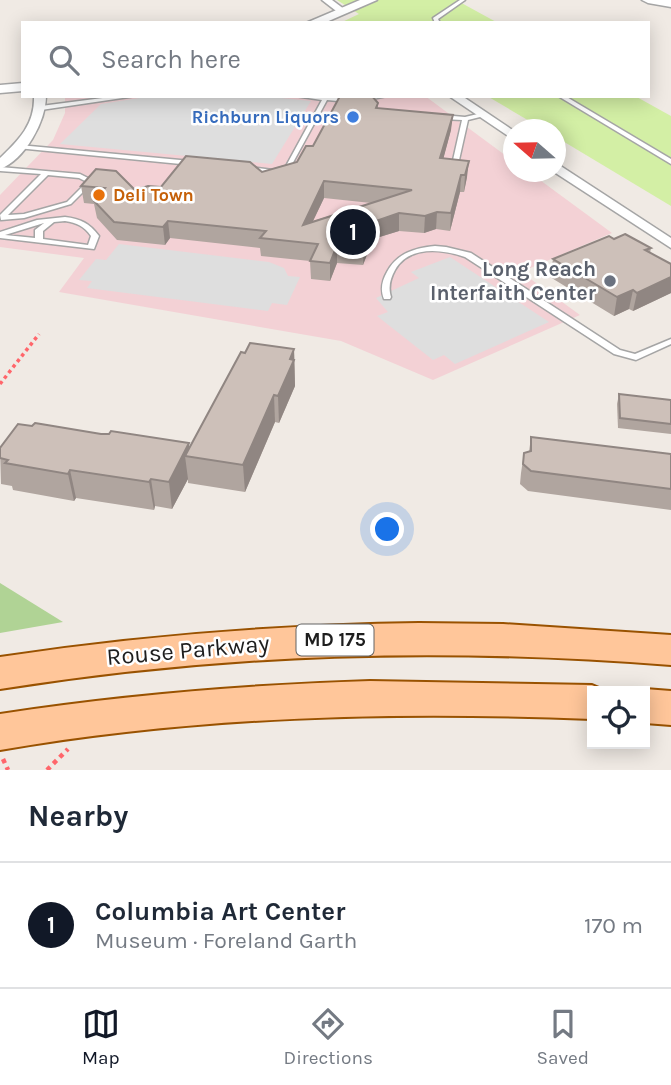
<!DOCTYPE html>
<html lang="en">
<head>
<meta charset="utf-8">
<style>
  body { margin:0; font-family:Karla,sans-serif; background:#f2f2f3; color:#1f2937 }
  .controls { position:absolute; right:21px; bottom:21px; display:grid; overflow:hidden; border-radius:0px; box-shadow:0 4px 18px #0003 }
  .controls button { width:63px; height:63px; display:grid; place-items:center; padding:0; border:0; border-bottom:2px solid #e0e1e3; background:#fff; color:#1f2937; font:35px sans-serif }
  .compass { position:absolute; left:503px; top:119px; width:63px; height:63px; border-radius:50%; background:#fff; box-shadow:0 4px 18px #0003; rotate:290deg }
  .you { position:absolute; left:388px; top:530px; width:24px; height:24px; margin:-18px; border:5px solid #fff; border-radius:50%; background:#1a73e8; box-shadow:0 0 0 10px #1a73e833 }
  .badge { display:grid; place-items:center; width:46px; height:46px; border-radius:50%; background:#111827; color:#fff; font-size:23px; font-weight:700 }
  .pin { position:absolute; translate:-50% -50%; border:4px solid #fff; box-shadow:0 2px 7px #0006 }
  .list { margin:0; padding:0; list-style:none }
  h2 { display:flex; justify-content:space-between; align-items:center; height:91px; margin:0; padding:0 28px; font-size:30px }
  h2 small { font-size:23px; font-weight:400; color:#747a83 }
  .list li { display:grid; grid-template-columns:46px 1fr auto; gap:21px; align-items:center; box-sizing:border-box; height:126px; padding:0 28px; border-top:2px solid #e0e1e3 }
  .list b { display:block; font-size:26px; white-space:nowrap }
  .list p { margin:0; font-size:23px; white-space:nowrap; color:#747a83 }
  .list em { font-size:23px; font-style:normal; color:#747a83 }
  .icon { flex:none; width:38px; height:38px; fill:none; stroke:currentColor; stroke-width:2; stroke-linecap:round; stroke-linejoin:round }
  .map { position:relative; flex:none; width:671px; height:770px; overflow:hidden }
  .search { position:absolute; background:#fff; box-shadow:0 4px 18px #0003; left:21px; right:21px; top:21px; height:77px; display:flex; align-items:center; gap:18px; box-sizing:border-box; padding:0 24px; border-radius:0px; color:#747a83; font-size:26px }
  .sheet { height:217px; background:#fff }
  nav { display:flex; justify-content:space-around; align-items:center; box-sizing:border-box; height:98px; border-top:2px solid #e0e1e3; background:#fff; font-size:19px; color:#747a83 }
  nav a { display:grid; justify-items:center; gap:4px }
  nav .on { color:#111827 }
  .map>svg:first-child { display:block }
  .commercial { fill:#f3d1d5 }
  .grass { fill:#d3efa5 }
  .forest { fill:#b0d395 }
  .parking { fill:#dedede }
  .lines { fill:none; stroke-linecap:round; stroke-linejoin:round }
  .service-casing { stroke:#a5a5a5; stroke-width:3 }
  .minor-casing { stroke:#a5a5a5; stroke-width:3 }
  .tertiary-casing { stroke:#a5a5a5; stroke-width:3 }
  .primary-casing { stroke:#995200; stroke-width:4 }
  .path-far1 { stroke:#ff666b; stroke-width:3.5; stroke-dasharray:3.5 3.5; stroke-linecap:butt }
  .path { stroke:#ff666b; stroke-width:4.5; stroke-dasharray:4.5 4.5; stroke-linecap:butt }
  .service { fill:#fff; fill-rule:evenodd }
  .minor { fill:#fff; fill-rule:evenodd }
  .tertiary { fill:#fff; fill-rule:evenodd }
  .primary { fill:#ffc69a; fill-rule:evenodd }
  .wall { fill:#b0a59f; fill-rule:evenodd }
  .shaded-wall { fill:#908682 }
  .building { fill:#cdc0b9; stroke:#908682; stroke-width:2; fill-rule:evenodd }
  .shop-dot { fill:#3f7fe0; stroke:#fff; stroke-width:2.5 }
  .food-dot { fill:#e8710a; stroke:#fff; stroke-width:2.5 }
  .worship-dot { fill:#6b7280; stroke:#fff; stroke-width:2.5 }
  .labels { text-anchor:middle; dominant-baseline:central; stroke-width:5; stroke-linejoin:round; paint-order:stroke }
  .far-shop-label { font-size:18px; font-weight:bold; fill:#366cbe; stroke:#fff; text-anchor:end }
  .far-food-label { font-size:18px; font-weight:bold; fill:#c56008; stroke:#fff; text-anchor:start }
  .shield { fill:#fff; stroke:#626262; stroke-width:2 }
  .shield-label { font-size:19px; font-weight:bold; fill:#1e1e1e }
  .worship-label { font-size:21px; font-weight:bold; fill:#5b616d; stroke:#fff; text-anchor:end }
  .near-street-label { font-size:24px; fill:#1e1e1e; stroke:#fff }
</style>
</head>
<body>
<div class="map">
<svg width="671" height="770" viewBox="0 0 671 770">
  <rect width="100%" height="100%" fill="#f0eae4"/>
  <polygon class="commercial" points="65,96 425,96 513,161 514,172 529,172 612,233 521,272 580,315 433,380 341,341 59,292 84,258 0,247 0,195 53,140 65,113"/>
  <g class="grass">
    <polygon points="337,0 456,0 498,23 340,23 359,14"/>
    <polygon points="487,96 635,96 671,116 671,206 556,137 556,130 543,129"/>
  </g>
  <polygon class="forest" points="0,583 63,622 0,633"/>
  <g class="parking">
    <polygon points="152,96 262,96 311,101 272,164 60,144 101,104"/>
    <polygon points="119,244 269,262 284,268 288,276 300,277 287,305 272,303 268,311 87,288 92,281 79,280 96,259 106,260"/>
    <polygon points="450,257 549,322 455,364 444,355 433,360 377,316 388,312 376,298 419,278 411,272"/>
  </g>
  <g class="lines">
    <g class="service-casing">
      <g id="service">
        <polygon points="460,0 465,0 438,19 440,23 435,23 433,18"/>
        <polygon points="118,96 136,96 41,110 38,108 41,106"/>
        <polygon points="295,96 349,98 352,100 349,102 327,100 290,168 273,174 248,170 248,168 250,167 273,170 286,166 322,100"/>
        <polygon points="371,96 387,96 363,101 360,99"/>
        <polygon points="558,96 565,96 671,159 671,164"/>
        <polygon points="482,113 485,115 484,116 468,120 457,169 452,170 451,169 462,120 442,119 439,117 442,115 465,117"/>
        <polygon points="19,145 191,161 194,163 191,165 17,148 17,146"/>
        <path d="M0,167L80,174L94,181L71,204L24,218L1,220L0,215L41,174L0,171ZM48,175L79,178L87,182L67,202L24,214L8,215Z"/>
        <path d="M65,217C81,219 89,223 99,236L94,249L0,238V232L37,220ZM65,221C77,223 84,226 91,236L88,245L43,239V231L54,222ZM44,223L35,230V238L5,235Z"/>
        <path d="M435,246L446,247L471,253L620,350L635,354L671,339V344L636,360L614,354L465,257C442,249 409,245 395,270C390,279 388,287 391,297L390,299H384C380,289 382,281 387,272C397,253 415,248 435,246Z"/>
      </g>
    </g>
    <g class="minor-casing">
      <g id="minor">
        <polygon points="322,0 332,0 348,12 340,14"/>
        <path d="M34,96H46C46,121 25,160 0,169V158C19,140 35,124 34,96Z"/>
        <polygon points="449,96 462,96 514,131 514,140"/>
        <polygon points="556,163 671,238 671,248 554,172"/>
      </g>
    </g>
    <g class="tertiary-casing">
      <g id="tertiary">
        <polygon points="360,0 377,0 324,23 306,23"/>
        <polygon points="642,0 671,0 671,7 648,3"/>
        <polygon points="23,83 23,91 0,93 0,85"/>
      </g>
    </g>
    <g class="primary-casing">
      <g id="primary">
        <path d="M419,623L503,624L671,635V665C439,647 230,653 0,689V657C139,636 278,625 419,623Z"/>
        <path d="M370,681L592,685L606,691H592V719C391,711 198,716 0,750V714C123,695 245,685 370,681Z"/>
        <polygon points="645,689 671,691 671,725 645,723 645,691 639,691"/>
      </g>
    </g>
    <polyline class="path-far1" points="0,384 39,334"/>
    <g class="path">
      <polyline points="3,759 8,770"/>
      <polyline points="47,770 68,749"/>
    </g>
    <use href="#service" class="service"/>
    <use href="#minor" class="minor"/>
    <use href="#tertiary" class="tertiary"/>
    <use href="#primary" class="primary"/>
  </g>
  <g class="wall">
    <path d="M378,103V108L451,130L443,159L467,177L464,192H460L450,231L436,229L424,233L399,231L373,239L363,265L337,263L330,281L311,279L310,261L261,256L260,248L170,238L165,245L117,240L97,218L94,204L84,203L81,186L135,190L161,187L262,172L297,162L313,146ZM324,198L371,203L313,221Z"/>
    <polygon points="614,239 651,248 650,253 671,264 671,293 633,311 629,309 614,316 550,277 553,259"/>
    <polygon points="294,349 295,386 279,423 275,422 245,492 188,483 188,479 172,509 155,506 154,510 76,498 74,501 13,490 12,486 1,484 0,448 32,426 189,448 245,353"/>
    <polygon points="619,394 671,400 671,434 618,428 617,404"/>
    <polygon points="531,437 671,454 671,510 528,491 520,484 521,473 524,453 529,452"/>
  </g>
  <g class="shaded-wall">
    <polygon points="453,115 451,130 439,175 440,158"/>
    <polygon points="469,161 467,177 464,192 465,175"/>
    <polygon points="461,175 460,192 450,231 451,213"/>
    <polygon points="324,181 324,198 303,242 303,225"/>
    <polygon points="437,212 436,229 424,233 425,216"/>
    <polygon points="399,213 399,231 373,239 363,265 364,248 373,222"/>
    <polygon points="168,221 170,238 165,245 163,227"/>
    <polygon points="337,245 337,263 330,281 330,263"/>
    <polygon points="671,277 671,293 633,311 637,293"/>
    <polygon points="633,290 629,309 614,316 617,297"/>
    <polygon points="294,349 295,386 279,423 278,396 290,359"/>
    <polygon points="274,395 275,422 245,492 243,465"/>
    <polygon points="189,443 190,457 185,456 188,479 172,509 169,482"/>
    <polygon points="70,470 76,498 74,501 68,474"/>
    <polygon points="151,479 155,506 154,510 149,482"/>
  </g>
  <g class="building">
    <path d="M340,96H372L378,103L376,108L453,115L440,158L469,161L465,175H461L451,213L437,212L425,216L399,213L373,222L364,248L337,245L330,263L310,261L318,244L260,238L266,231L168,221L163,227L114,222L94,201L105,188L81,186L96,169L116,171L135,190L148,186L161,187L186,156L250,162L262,172L297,162L306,146H313ZM324,181L412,190L303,225Z"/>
    <polygon points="625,234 651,248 645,250 671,264 671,277 637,293 633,290 617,297 553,259 609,236 614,239"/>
    <polygon points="250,343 294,349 290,359 294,360 278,396 274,395 243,465 185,456 241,352 245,353"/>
    <polygon points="619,394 671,400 671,424 620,418"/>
    <polygon points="35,423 101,434 109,434 111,431 189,443 169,482 151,479 149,482 70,470 68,474 5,463 8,460 0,458 0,448 18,424 32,426"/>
    <polygon points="531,437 671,454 671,489 531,471 523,464 524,453 531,451"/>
  </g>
  <circle class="shop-dot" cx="353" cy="117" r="7"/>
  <circle class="food-dot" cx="99" cy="195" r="7"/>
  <circle class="worship-dot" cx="610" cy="281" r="7"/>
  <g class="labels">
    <g class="far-shop-label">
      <text x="339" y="117">Richburn Liquors</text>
    </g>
    <g class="far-food-label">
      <text x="113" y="195">Deli Town</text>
    </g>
    <rect class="shield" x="296.5" y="624.5" width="77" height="31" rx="5"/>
    <g class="shield-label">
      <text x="335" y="640">MD 175</text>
    </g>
    <g class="worship-label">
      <text x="596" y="269">Long Reach<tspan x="596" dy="24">Interfaith Center</tspan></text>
    </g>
    <g class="near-street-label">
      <text transform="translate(188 650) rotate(-5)">Rouse Parkway</text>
    </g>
  </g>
</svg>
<div class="controls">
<button><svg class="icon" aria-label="locate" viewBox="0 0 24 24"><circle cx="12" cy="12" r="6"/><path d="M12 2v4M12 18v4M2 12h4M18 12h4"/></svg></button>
</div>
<svg class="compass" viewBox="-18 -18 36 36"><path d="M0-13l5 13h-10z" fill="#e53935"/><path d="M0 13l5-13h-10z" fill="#747a83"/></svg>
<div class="you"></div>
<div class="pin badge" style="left:353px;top:232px">1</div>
<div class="search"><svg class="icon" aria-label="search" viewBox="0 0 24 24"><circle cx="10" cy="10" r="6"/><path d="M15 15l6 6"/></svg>Search here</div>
</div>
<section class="sheet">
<h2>Nearby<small></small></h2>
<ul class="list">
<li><span class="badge">1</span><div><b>Columbia Art Center</b><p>Museum · Foreland Garth</p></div><em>170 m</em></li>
</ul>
</section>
<nav>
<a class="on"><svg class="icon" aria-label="map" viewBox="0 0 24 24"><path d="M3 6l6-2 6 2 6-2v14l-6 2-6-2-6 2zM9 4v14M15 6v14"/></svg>Map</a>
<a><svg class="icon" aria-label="directions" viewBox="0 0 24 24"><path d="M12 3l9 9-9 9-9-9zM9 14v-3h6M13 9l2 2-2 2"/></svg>Directions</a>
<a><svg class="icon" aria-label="saved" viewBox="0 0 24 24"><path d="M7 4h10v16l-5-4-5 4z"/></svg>Saved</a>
</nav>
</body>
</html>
